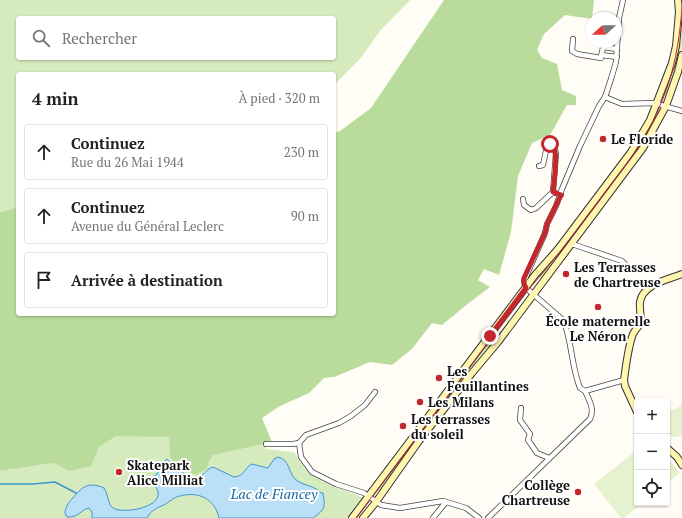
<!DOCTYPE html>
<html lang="fr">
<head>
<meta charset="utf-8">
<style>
  body { margin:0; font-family:"PT Serif",serif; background:#f2f2f2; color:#222 }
  .controls { position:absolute; right:12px; bottom:12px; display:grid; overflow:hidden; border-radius:4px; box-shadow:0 1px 3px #0004 }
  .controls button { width:36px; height:36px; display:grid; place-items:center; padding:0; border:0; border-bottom:1px solid #e0e0e0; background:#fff; color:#222; font:20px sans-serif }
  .compass { position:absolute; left:586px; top:12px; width:36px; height:36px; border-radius:50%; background:#fff; box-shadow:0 1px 3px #0004; rotate:249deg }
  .stop { position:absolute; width:12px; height:12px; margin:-9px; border:3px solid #c4262e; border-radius:50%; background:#fff }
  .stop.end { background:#c4262e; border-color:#fff; box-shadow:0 1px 4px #0008 }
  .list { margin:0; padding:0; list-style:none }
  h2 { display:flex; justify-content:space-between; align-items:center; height:52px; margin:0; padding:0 16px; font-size:17px }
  h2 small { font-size:13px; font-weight:400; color:#767676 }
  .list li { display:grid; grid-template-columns:26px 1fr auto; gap:12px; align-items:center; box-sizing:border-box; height:56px; margin:0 8px 8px; padding:0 8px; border:1px solid #e0e0e0; border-radius:4px }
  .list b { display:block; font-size:15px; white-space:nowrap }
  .list p { margin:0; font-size:13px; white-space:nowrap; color:#767676 }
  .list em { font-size:13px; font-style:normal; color:#767676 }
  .icon { flex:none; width:22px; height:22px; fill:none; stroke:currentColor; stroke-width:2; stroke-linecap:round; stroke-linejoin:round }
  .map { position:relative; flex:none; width:682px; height:518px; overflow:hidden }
  .search { position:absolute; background:#fff; box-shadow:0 1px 3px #0004; left:16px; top:16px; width:320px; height:44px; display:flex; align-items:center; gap:10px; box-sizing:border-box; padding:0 14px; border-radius:4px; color:#767676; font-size:15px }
  .panel { position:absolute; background:#fff; box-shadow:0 1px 3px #0004; left:16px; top:72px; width:320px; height:244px; border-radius:4px }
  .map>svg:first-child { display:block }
  .green { fill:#d5ebbd; fill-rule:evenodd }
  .forest { fill:#b9dc9c }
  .pitch { fill:#e6f2cf }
  .water { fill:#b9e0f7; stroke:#3f96cf }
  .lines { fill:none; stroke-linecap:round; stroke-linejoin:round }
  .stream { stroke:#3f96cf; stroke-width:1.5 }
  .street-casing { stroke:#444; stroke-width:6 }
  .secondary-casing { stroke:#333; stroke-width:8 }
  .street { stroke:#fff; stroke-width:4.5 }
  .secondary { stroke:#fff6b0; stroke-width:6 }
  .tram { stroke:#c4262e; stroke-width:1 }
  .route { stroke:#c4262e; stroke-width:5 }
  .poi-dot { fill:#c4262e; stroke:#fff; stroke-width:1.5 }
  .labels { text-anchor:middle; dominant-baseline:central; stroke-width:4; stroke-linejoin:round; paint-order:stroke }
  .poi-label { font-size:13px; font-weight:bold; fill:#111; stroke:#fff; text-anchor:start }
  .water-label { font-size:14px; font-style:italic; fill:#1768a6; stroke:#fff }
</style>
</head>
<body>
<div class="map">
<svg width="682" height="518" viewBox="0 0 682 518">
  <rect width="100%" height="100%" fill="#fffdf5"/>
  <g class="green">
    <path d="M0,0H410L380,31L360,59L334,85V74H18V207L0,212ZM18,18H334V58H18Z"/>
    <polygon points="680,0 682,0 682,45 678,65 668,96 662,94 672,68"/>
    <polygon points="657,109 662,112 648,138 543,279 538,275"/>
    <polygon points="490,338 496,342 381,493 377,489"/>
    <path d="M116,436H265L266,449L294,452C299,460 305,470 313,476C328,485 346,491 362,497V501L348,518H0V471L53,463L69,471L99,446Z"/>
  </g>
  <polygon class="forest" points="444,0 594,0 592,19 565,15 544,34 537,50 542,58 557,64 562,90 576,96 576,105 567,105 550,135 532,143 518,176 511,232 499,275 484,269 478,280 490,287 465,306 442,325 432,323 412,349 392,365 370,362 334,377 324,378 309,393 280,406 262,418 272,442 213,455 209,461 207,468 196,475 176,466 170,456 169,437 116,436 99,447 91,466 69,471 53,463 0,471 0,212 18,207 18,314 334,314 334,133 340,131 371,108"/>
  <g class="pitch">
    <polygon points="682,403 682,436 673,437 667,434 667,412 679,407"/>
    <polygon points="637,450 637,503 643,503 624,518 621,518 594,484"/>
    <polygon points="667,457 680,473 667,483"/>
  </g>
  <path class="water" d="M278,457C290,460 288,472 295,479C303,486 314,485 321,493H323C325,507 326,509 313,518H219C215,499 199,491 180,496C174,497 169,502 164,505C157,508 151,510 147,518H92V512L89,508C80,510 79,518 67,517L65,513C65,508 68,503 72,499C82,487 88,481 104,488C108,494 108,505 113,508C123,514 160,508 158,493C158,487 152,484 151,479L162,469L159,466L167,459L175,468L179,467C184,475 193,481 202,475C206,472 208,468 213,467L234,477C245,476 244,468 252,464L268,468L274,459Z"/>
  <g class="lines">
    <polyline class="stream" points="0,484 33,484 55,482 76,493"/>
    <g class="street-casing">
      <g id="street">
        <path d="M623,0L619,18L616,62L611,79L605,97L599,106L580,146L562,189L556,206L547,224L545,233L524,281L526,288L563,320C572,339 571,366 580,388L585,391L624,380"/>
        <polyline points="573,39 572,51 577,54 601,58 603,47 617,49"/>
        <polyline points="601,55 617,57"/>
        <polyline points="605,97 622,104 654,103 682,111"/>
        <polyline points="539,166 543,165 547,146 552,143 556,153 553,192"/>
        <polyline points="523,199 524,205 531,210 536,208 553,192 561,195"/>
        <polyline points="572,244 622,261 625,264"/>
        <polyline points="521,408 520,420 530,434 528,440 537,453 549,458"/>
        <polyline points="299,443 301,457 312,472 336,484 364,493 381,505 400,508 443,501 466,508 479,518"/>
        <polyline points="266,444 293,444 299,443 306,435 339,423 351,416 365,405 375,392"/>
        <polyline points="433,518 446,502"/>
        <path d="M488,518L590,419C595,409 589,400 585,391"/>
      </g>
    </g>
    <g class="secondary-casing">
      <g id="secondary">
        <path d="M637,412L625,386L624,380C626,366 628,347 633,334C635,330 638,327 640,324C642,316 639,310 640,302C643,284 667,280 682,274"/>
        <polyline points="667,448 677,457 682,465"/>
        <polyline points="352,518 535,275 558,249 631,152 650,120 672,63 676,46 679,12 678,0"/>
        <polyline points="363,518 376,502 419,441 472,373 498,342 643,148 666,106 678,72 682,55"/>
      </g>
    </g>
    <use href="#street" class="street"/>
    <use href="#secondary" class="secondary"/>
    <path class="tram" d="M356,518L522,297C549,267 574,234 598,202C610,185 623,170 634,153C666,105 678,64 682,7"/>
  </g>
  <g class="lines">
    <path class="route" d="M490,336L526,288L524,284V278L545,233L547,224L561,195L553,192C554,179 559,153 552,143L550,144"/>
  </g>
  <g class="poi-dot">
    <circle cx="603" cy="139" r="4"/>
    <circle cx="566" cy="274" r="4"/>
    <circle cx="598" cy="307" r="4"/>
    <circle cx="439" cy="378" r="4"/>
    <circle cx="420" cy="402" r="4"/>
    <circle cx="403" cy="426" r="4"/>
    <circle cx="119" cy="472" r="4"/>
    <circle cx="578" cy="492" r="4"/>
  </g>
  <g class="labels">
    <g class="poi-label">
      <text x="611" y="139">Le Floride</text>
      <text x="574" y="267">Les Terrasses<tspan x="574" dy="15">de Chartreuse</tspan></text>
      <text x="598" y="321" text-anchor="middle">École maternelle<tspan x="598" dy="15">Le Néron</tspan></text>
      <text x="447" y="371">Les<tspan x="447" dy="15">Feuillantines</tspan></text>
      <text x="428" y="402">Les Milans</text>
      <text x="411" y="419">Les terrasses<tspan x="411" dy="15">du soleil</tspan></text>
      <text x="127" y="465">Skatepark<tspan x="127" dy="15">Alice Milliat</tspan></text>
      <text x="570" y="485" text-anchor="end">Collège<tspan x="570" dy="15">Chartreuse</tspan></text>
    </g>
    <g class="water-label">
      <text x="274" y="493">Lac de Fiancey</text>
    </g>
  </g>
</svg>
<div class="controls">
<button>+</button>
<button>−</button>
<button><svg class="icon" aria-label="locate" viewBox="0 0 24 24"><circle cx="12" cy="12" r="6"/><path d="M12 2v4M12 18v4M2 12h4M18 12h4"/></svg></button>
</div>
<svg class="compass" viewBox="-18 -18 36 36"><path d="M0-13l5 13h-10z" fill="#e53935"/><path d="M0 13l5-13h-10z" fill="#767676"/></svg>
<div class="stop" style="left:550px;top:144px"></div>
<div class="stop end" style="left:490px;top:336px"></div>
<div class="search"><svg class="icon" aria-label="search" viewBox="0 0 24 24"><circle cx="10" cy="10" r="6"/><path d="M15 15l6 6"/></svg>Rechercher</div>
<section class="panel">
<h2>4 min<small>À pied · 320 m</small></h2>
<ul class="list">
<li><svg class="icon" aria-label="ahead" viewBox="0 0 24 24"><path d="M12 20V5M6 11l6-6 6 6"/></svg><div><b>Continuez</b><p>Rue du 26 Mai 1944</p></div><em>230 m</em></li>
<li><svg class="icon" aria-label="ahead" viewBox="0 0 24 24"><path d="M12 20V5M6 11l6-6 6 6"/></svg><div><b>Continuez</b><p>Avenue du Général Leclerc</p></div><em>90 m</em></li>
<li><svg class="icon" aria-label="arrive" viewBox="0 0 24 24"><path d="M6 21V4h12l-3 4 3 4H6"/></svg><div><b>Arrivée à destination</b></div></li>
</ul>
</section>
</div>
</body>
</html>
